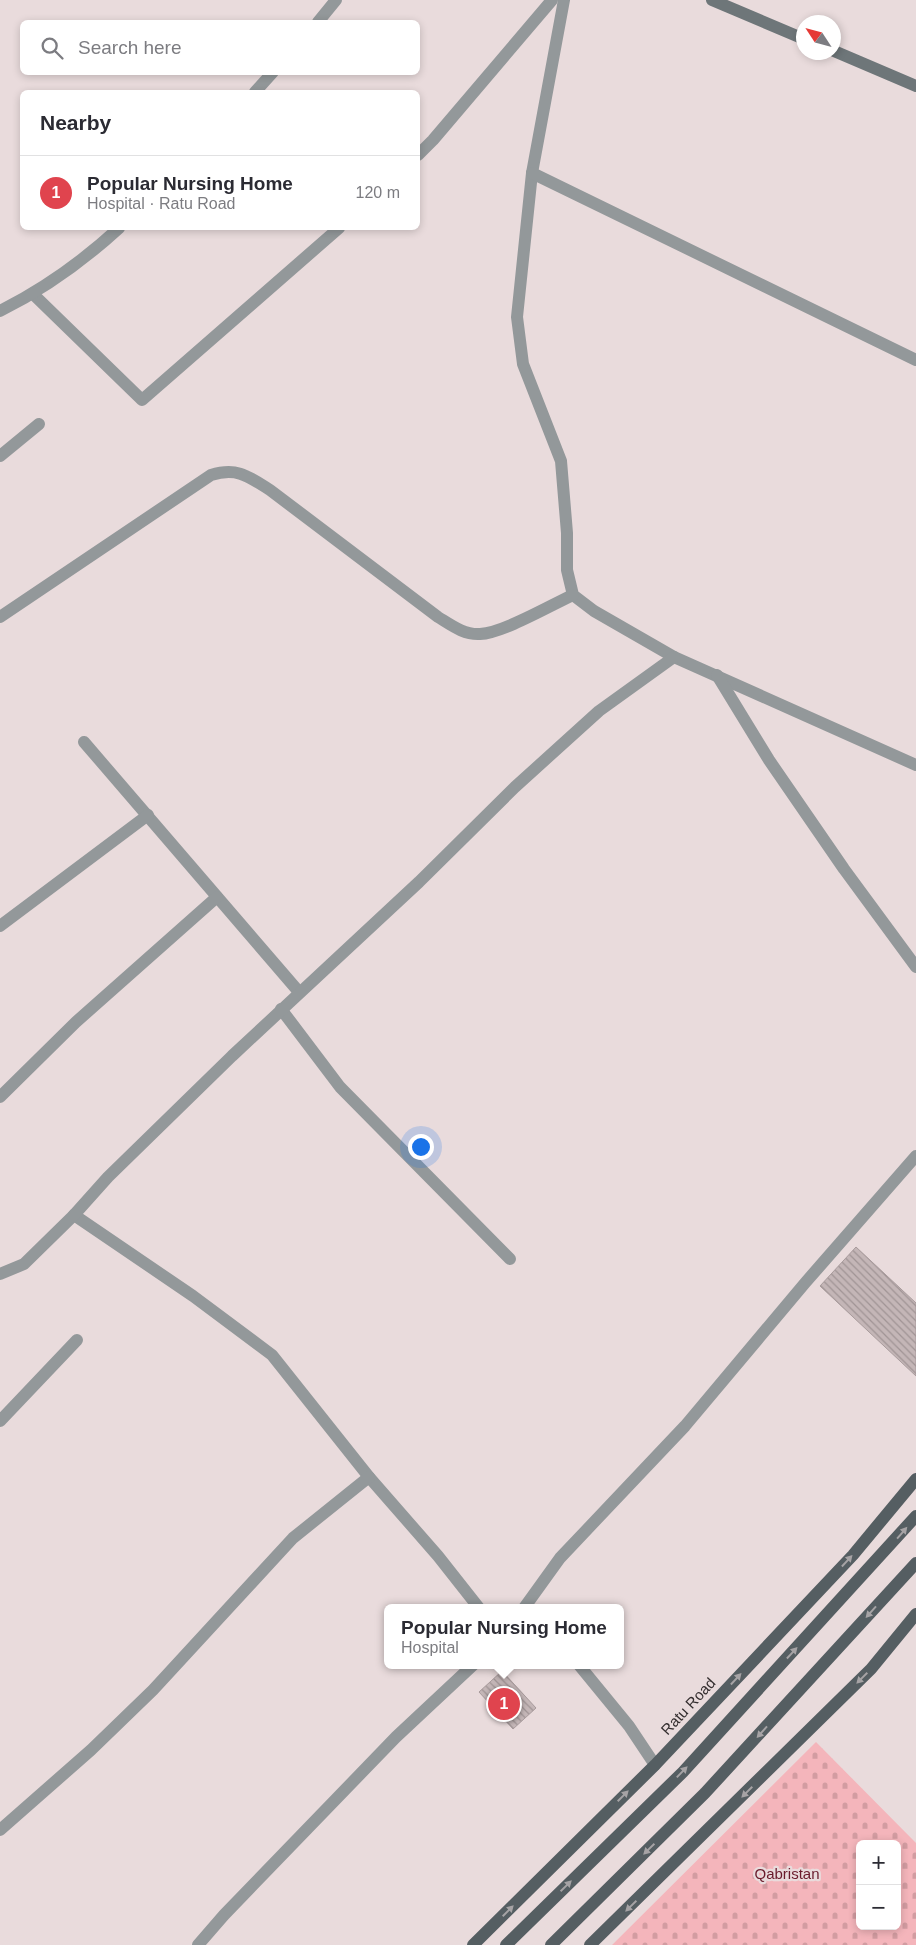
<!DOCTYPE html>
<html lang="en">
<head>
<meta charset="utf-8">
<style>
  body { margin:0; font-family:Arial,sans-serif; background:#f2f2f3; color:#2b2b33 }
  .controls { position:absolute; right:15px; bottom:15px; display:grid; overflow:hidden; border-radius:8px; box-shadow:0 2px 8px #0003 }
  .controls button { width:45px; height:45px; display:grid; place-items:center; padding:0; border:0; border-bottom:1px solid #e1e1e2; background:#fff; color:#2b2b33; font:25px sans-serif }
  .compass { position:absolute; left:796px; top:15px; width:45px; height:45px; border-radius:50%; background:#fff; box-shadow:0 2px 8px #0003; rotate:306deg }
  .you { position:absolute; left:420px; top:1146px; width:18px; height:18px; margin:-12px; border:4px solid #fff; border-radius:50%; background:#1a73e8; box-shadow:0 0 0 8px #1a73e833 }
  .badge { display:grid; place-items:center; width:32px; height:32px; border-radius:50%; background:#7c3aed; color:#fff; font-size:16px; font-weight:700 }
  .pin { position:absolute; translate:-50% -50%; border:2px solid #fff; box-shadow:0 1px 5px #0006 }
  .popup { position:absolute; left:384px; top:1604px; width:240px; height:65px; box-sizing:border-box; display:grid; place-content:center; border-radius:8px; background:#fff; filter:drop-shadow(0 1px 4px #0005); font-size:16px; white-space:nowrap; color:#7c7c81 }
  .popup b { font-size:19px; color:#2b2b33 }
  .popup::after { content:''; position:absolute; left:50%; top:100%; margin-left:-10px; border:10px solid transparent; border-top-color:#fff }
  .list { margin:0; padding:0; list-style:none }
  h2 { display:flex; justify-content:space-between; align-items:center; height:65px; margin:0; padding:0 20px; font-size:21px }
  h2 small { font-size:16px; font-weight:400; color:#7c7c81 }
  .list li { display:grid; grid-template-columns:32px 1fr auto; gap:15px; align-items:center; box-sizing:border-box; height:75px; padding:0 20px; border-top:1px solid #e1e1e2 }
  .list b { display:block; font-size:19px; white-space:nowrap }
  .list p { margin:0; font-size:16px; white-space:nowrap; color:#7c7c81 }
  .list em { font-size:16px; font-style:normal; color:#7c7c81 }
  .icon { flex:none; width:28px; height:28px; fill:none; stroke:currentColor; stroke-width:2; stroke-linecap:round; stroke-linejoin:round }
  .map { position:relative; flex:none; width:916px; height:1945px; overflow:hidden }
  .search { position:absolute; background:#fff; box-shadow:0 2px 8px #0003; left:20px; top:20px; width:400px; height:55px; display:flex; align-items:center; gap:12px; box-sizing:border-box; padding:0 18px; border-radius:8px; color:#7c7c81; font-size:19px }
  .panel { position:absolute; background:#fff; box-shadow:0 2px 8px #0003; left:20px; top:90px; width:400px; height:140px; border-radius:8px }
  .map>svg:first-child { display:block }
  .cemetery { fill:url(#cemetery-stones); fill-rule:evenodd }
  .building { fill:url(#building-back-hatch); stroke:#a89b9c }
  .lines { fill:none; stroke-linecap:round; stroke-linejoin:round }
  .street { stroke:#93989a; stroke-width:12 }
  .secondary { stroke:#6e7679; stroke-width:12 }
  .primary { stroke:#555e62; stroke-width:12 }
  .oneway { fill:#a6a3a5 }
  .labels { text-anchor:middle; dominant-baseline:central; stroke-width:4.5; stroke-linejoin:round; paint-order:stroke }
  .street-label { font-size:15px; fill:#342e2f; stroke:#e9dbdc }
  .park-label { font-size:15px; fill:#6a1b2c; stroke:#e9dbdc }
</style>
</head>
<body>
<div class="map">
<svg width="916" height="1945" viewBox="0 0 916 1945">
  <defs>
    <pattern id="cemetery-stones" width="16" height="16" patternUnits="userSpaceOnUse" patternTransform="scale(1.25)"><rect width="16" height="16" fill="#f4b5bb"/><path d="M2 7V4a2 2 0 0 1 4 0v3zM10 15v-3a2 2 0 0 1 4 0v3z" fill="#d29ca1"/></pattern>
    <pattern id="building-back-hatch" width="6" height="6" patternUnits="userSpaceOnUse" patternTransform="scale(1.25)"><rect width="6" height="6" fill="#c4b6b7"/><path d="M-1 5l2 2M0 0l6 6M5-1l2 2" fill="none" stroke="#a09495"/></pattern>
  </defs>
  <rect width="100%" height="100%" fill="#e9dbdc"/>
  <path class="cemetery" d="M816,1742L916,1843V1945H612ZM860,1844H897V1926H860Z"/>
  <g class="building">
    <polygon points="856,1247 916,1303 916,1376 820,1286"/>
    <polygon points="502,1671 536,1708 513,1729 479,1692"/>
  </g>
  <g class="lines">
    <g class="street">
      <polyline points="564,0 532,173 517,317 523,364 561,461 567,533 567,570 573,595 594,611 674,657 916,765"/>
      <polyline points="318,22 336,0"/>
      <polyline points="255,92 273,72"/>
      <polyline points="418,155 433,140 552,0"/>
      <polyline points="532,173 916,360"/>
      <polyline points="33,294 142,400 339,228"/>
      <path d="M0,311C44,289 83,261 119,228"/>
      <polyline points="0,456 39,424"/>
      <path d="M0,617L211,475C237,467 248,476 270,490L438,617C451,625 464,635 480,634C503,633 551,605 573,595"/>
      <polyline points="717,675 769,760 844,869 916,967"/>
      <polyline points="84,742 299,992"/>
      <polyline points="0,926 148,815"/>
      <polyline points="281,1009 340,1087 510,1259"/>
      <polyline points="0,1097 76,1022 217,897"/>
      <polyline points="74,1215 193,1296 272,1355 369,1477 438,1556 479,1608"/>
      <polyline points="0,1274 24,1264 74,1215 108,1177 232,1056 419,882 515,787 599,711 674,657"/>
      <polyline points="0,1421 77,1340"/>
      <polyline points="524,1608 560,1558 685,1426 805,1283 916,1156"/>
      <polyline points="579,1665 629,1726 655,1765"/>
      <polyline points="0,1830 91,1750 153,1690 293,1538 369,1477"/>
      <polyline points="198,1945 224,1915 396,1737 473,1665"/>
    </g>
    <g class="secondary">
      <polyline points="712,0 804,39"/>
      <polyline points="834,51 916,86"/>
    </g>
    <g class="primary">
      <polyline points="473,1945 655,1765 853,1555 916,1479"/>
      <polyline points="506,1945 683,1772 916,1516"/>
      <polyline points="551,1945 705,1793 916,1563"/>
      <polyline points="590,1945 871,1669 916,1614"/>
    </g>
  </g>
  <defs><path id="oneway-solid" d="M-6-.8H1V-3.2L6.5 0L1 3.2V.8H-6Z" transform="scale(1.25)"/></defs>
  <g class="oneway">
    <use href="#oneway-solid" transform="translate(902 1533) rotate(-49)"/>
    <use href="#oneway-solid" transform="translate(847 1561) rotate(-47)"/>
    <use href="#oneway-solid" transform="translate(871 1612) rotate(132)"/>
    <use href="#oneway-solid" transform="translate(792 1653) rotate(-47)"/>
    <use href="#oneway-solid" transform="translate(862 1678) rotate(135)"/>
    <use href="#oneway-solid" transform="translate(736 1679) rotate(-47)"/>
    <use href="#oneway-solid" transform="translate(762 1732) rotate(132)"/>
    <use href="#oneway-solid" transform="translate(682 1772) rotate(-46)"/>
    <use href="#oneway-solid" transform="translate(747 1792) rotate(135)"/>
    <use href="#oneway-solid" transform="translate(623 1796) rotate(-45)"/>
    <use href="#oneway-solid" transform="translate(649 1849) rotate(136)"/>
    <use href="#oneway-solid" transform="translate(566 1886) rotate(-44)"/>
    <use href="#oneway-solid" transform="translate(631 1906) rotate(136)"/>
    <use href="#oneway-solid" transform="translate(508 1911) rotate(-45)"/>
  </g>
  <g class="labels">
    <g class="street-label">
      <text transform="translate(688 1706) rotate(-47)">Ratu Road</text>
    </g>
    <g class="park-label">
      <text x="787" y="1873">Qabristan</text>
    </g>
  </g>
</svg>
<div class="controls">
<button>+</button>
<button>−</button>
</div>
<svg class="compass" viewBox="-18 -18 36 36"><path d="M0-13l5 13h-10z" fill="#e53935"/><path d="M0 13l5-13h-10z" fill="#7c7c81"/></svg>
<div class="you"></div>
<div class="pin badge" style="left:504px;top:1704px;background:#e0444e">1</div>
<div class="popup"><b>Popular Nursing Home</b>Hospital</div>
<div class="search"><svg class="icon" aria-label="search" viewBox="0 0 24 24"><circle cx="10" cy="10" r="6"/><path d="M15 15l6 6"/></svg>Search here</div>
<section class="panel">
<h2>Nearby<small></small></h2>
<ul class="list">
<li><span class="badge" style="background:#e0444e">1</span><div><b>Popular Nursing Home</b><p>Hospital · Ratu Road</p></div><em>120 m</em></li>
</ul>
</section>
</div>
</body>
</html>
